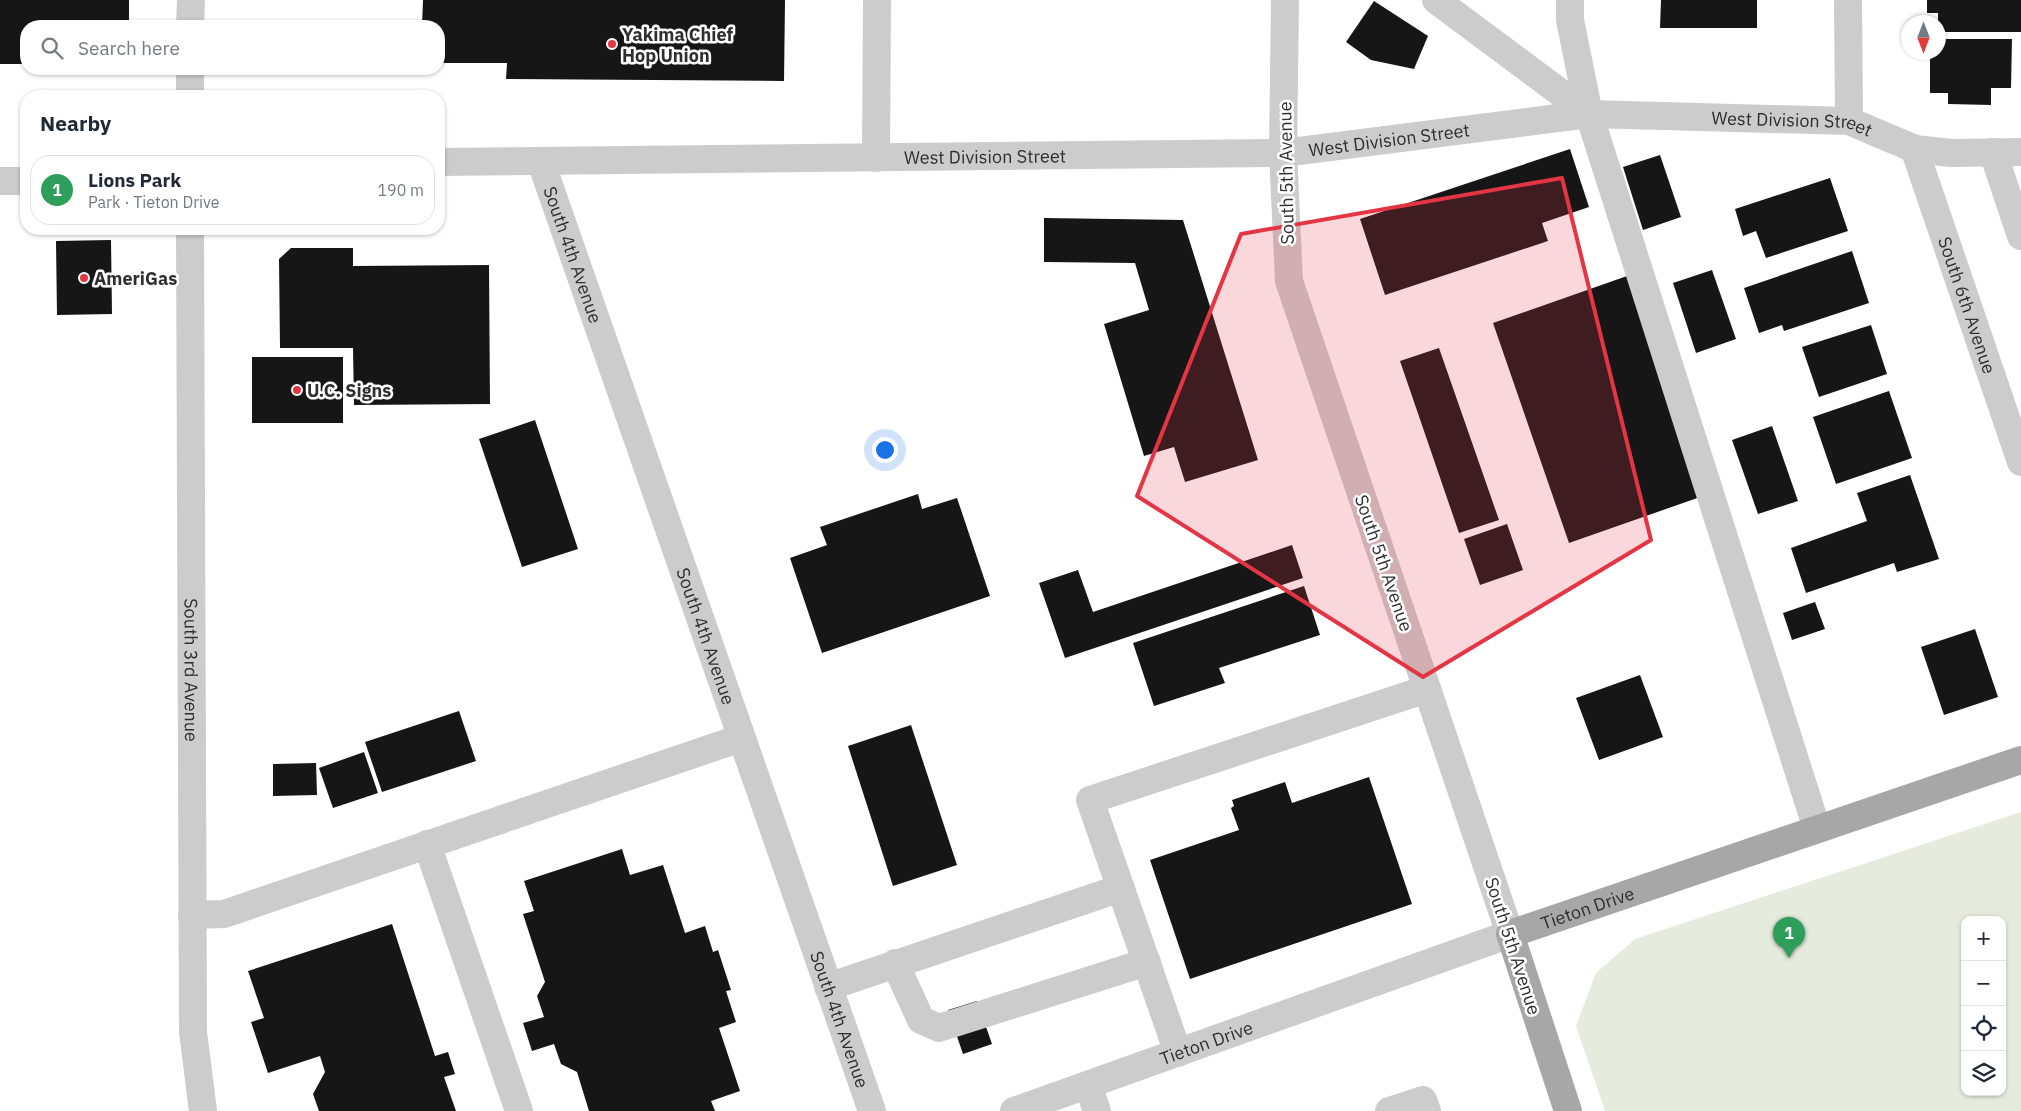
<!DOCTYPE html>
<html lang="en">
<head>
<meta charset="utf-8">
<style>
  body { margin:0; font-family:"IBM Plex Sans",sans-serif; background:#f6f6f7; color:#1f2937 }
  .controls { position:absolute; right:15px; bottom:15px; display:grid; overflow:hidden; border-radius:10px; box-shadow:0 1px 4px #0004 }
  .controls button { width:45px; height:45px; display:grid; place-items:center; padding:0; border:0; border-bottom:1px solid #e0e1e3; background:#fff; color:#1f2937; font:25px sans-serif }
  .compass { position:absolute; left:1901px; top:15px; width:45px; height:45px; border-radius:50%; background:#fff; box-shadow:0 1px 4px #0004; rotate:180deg }
  .you { position:absolute; left:884px; top:449px; width:18px; height:18px; margin:-12px; border:4px solid #fff; border-radius:50%; background:#1a73e8; box-shadow:0 0 0 8px #1a73e833 }
  .badge { display:grid; place-items:center; width:32px; height:32px; border-radius:50%; background:#d93025; color:#fff; font-size:16px; font-weight:700 }
  .pin { position:absolute; translate:-50% -41px; filter:drop-shadow(0 1px 2px #0008) }
  .pin::after { content:''; position:absolute; top:26px; width:18px; height:15px; background:inherit; clip-path:polygon(0 0,100% 0,50% 100%) }
  .list { margin:0; padding:0; list-style:none }
  h2 { display:flex; justify-content:space-between; align-items:center; height:65px; margin:0; padding:0 20px; font-size:21px }
  h2 small { font-size:16px; font-weight:400; color:#747a83 }
  .list li { display:grid; grid-template-columns:32px 1fr auto; gap:15px; align-items:center; box-sizing:border-box; height:70px; margin:0 10px 10px; padding:0 10px; border:1px solid #e0e1e3; border-radius:20px }
  .list b { display:block; font-size:19px; white-space:nowrap }
  .list p { margin:0; font-size:16px; white-space:nowrap; color:#747a83 }
  .list em { font-size:16px; font-style:normal; color:#747a83 }
  .icon { flex:none; width:28px; height:28px; fill:none; stroke:currentColor; stroke-width:2; stroke-linecap:round; stroke-linejoin:round }
  .map { position:relative; flex:none; width:2021px; height:1111px; overflow:hidden }
  .search { position:absolute; background:#fff; box-shadow:0 1px 4px #0004; left:20px; top:20px; width:425px; height:55px; display:flex; align-items:center; gap:12px; box-sizing:border-box; padding:0 18px; border-radius:20px; color:#747a83; font-size:19px }
  .panel { position:absolute; background:#fff; box-shadow:0 1px 4px #0004; left:20px; top:90px; width:425px; height:145px; border-radius:20px }
  .map>svg:first-child { display:block }
  .green { fill:#e5ecdd; fill-rule:evenodd }
  .building { fill:#161616 }
  .lines { fill:none; stroke-linecap:round; stroke-linejoin:round }
  .minor { stroke:#ccc; stroke-width:28 }
  .major { stroke:#a7a7a7; stroke-width:28 }
  .marked { fill:#e33544; fill-opacity:0.2; stroke:#e33544; stroke-width:4; stroke-linejoin:round }
  .poi-dot { fill:#e33544; stroke:#fff; stroke-width:2 }
  .labels { text-anchor:middle; dominant-baseline:central; stroke-width:5; stroke-linejoin:round; paint-order:stroke }
  .poi-label { font-size:18px; font-weight:bold; fill:#2f2f2f; stroke:#fff; text-anchor:start }
  .street-label { font-size:18px; fill:#2f2f2f; stroke:#fff }
</style>
</head>
<body>
<div class="map">
<svg width="2021" height="1111" viewBox="0 0 2021 1111">
  <rect width="100%" height="100%" fill="#fff"/>
  <path class="green" d="M2021,812V1111H1605L1576,1026L1596,973L1635,939ZM1965,920H2002V1092H1965Z"/>
  <g class="building">
    <polygon points="0,0 129,0 129,26 26,26 26,64 0,64"/>
    <polygon points="423,0 785,0 784,81 506,79 507,63 439,63 439,26 422,26"/>
    <polygon points="1661,0 1757,0 1757,28 1660,28"/>
    <polygon points="1927,0 2021,0 2021,32 1938,32 1938,13 1927,13"/>
    <polygon points="1374,1 1428,36 1414,69 1371,60 1346,42"/>
    <polygon points="1938,39 2012,39 2011,88 1991,88 1991,105 1948,104 1948,93 1930,93 1930,52 1938,52"/>
    <polygon points="1570,149 1589,207 1542,223 1548,241 1385,295 1360,219"/>
    <polygon points="1660,155 1681,217 1643,230 1623,167"/>
    <polygon points="1830,178 1848,231 1766,258 1756,231 1743,236 1735,209"/>
    <polygon points="1044,218 1183,220 1258,460 1185,482 1174,447 1144,456 1104,324 1149,310 1135,263 1044,262"/>
    <polygon points="111,240 112,314 57,315 56,241"/>
    <polygon points="291,248 353,248 353,266 489,265 490,404 354,405 353,348 280,348 279,259"/>
    <polygon points="1852,251 1869,303 1784,331 1782,325 1759,333 1744,288"/>
    <polygon points="1712,270 1736,339 1696,353 1673,283"/>
    <polygon points="1627,276 1703,496 1569,543 1493,323"/>
    <polygon points="1871,325 1887,374 1819,397 1802,347"/>
    <polygon points="1439,348 1499,520 1459,533 1400,361"/>
    <rect x="252" y="357" width="91" height="66"/>
    <polygon points="1889,391 1912,458 1836,484 1813,417"/>
    <polygon points="535,420 578,549 522,567 479,439"/>
    <polygon points="1772,426 1798,501 1758,514 1732,440"/>
    <polygon points="1910,475 1939,559 1897,572 1894,563 1806,593 1791,548 1867,521 1857,493"/>
    <polygon points="918,494 922,509 957,498 990,596 822,653 790,558 827,545 820,527"/>
    <polygon points="1507,524 1523,570 1480,585 1464,539"/>
    <polygon points="1292,545 1303,578 1065,658 1039,583 1078,570 1093,612"/>
    <polygon points="1304,586 1320,635 1219,668 1225,683 1154,706 1133,643"/>
    <polygon points="1815,602 1825,629 1792,640 1783,613"/>
    <polygon points="1975,629 1998,697 1944,715 1921,647"/>
    <polygon points="1640,675 1663,737 1599,760 1576,698"/>
    <polygon points="459,711 476,761 382,792 365,742"/>
    <polygon points="911,725 957,865 893,886 848,746"/>
    <polygon points="364,752 378,793 333,808 319,768"/>
    <polygon points="316,763 317,795 273,796 273,764"/>
    <polygon points="1369,777 1412,904 1190,979 1150,860 1239,830 1231,808 1234,806 1232,800 1285,782 1292,803"/>
    <polygon points="622,849 630,875 663,865 685,933 705,926 713,952 718,950 731,990 726,991 736,1022 719,1028 740,1091 711,1101 715,1111 589,1111 577,1072 561,1064 554,1044 532,1051 523,1023 544,1017 537,996 545,982 523,914 534,911 524,881"/>
    <polygon points="392,924 435,1056 448,1052 455,1074 444,1077 456,1111 319,1111 313,1094 325,1072 320,1056 268,1073 251,1022 264,1018 248,971"/>
    <polygon points="977,1001 992,1044 963,1054 948,1010"/>
  </g>
  <g class="lines">
    <g class="minor">
      <polyline points="1436,0 1589,114"/>
      <polyline points="1570,0 1570,20 1589,114 1817,829"/>
      <polyline points="1848,0 1849,121"/>
      <polyline points="190,26 191,0"/>
      <polyline points="190,96 190,69"/>
      <path id="s1" d="M1914,148L2021,462"/>
      <polyline points="1993,152 2021,236"/>
      <polyline points="876,158 877,0"/>
      <path id="s2" d="M439,162L1283,153L1589,114L1849,121L1915,149L1951,153L2021,152"/>
      <path id="s3" d="M541,162L872,1111"/>
      <polyline points="0,181 26,181"/>
      <path id="s4" d="M190,229L193,1032L203,1111"/>
      <polyline points="427,844 519,1111"/>
      <polyline points="192,915 224,914 741,738"/>
      <polyline points="895,963 921,1020 939,1028 1147,962"/>
      <polyline points="828,987 1121,888"/>
      <polyline points="1178,1053 1090,800 1427,689"/>
      <polyline points="1088,1085 1097,1111"/>
      <path id="s5" d="M1014,1111L1510,934L1289,281L1283,153L1285,0"/>
      <polyline points="1389,1111 1423,1100 1427,1111"/>
    </g>
    <path class="major" id="s6" d="M1568,1111L1510,934L2021,760"/>
  </g>
  <path class="marked" d="M1562,178L1651,540L1423,677L1137,496L1241,234Z"/>
  <g class="poi-dot">
    <circle cx="612" cy="44" r="5"/>
    <circle cx="84" cy="278" r="5"/>
    <circle cx="297" cy="390" r="5"/>
  </g>
  <g class="labels">
    <g class="poi-label">
      <text x="622" y="34">Yakima Chief<tspan x="622" dy="21">Hop Union</tspan></text>
      <text x="94" y="278">AmeriGas</text>
      <text x="307" y="390">U.C. Signs</text>
    </g>
    <g class="street-label">
      <text stroke="none"><textPath href="#s2" startOffset="1356">West Division Street</textPath></text>
      <text stroke="none"><textPath href="#s2" startOffset="951">West Division Street</textPath></text>
      <text stroke="none"><textPath href="#s2" startOffset="546">West Division Street</textPath></text>
      <text transform="translate(1286 173) rotate(-91)">South 5th Avenue</text>
      <text stroke="none"><textPath href="#s3" startOffset="98">South 4th Avenue</textPath></text>
      <text stroke="none"><textPath href="#s1" startOffset="166">South 6th Avenue</textPath></text>
      <text transform="translate(1384 563) rotate(71)">South 5th Avenue</text>
      <text stroke="none"><textPath href="#s3" startOffset="502">South 4th Avenue</textPath></text>
      <text stroke="none"><textPath href="#s4" startOffset="441">South 3rd Avenue</textPath></text>
      <text stroke="none"><textPath href="#s6" startOffset="268">Tieton Drive</textPath></text>
      <text transform="translate(1513 946) rotate(72)">South 5th Avenue</text>
      <text stroke="none"><textPath href="#s3" startOffset="908">South 4th Avenue</textPath></text>
      <text stroke="none"><textPath href="#s5" startOffset="204">Tieton Drive</textPath></text>
    </g>
  </g>
</svg>
<div class="controls">
<button>+</button>
<button>−</button>
<button><svg class="icon" aria-label="locate" viewBox="0 0 24 24"><circle cx="12" cy="12" r="6"/><path d="M12 2v4M12 18v4M2 12h4M18 12h4"/></svg></button>
<button><svg class="icon" aria-label="layers" viewBox="0 0 24 24"><path d="M12 4l9 5-9 5-9-5zM3 14l9 5 9-5"/></svg></button>
</div>
<svg class="compass" viewBox="-18 -18 36 36"><path d="M0-13l5 13h-10z" fill="#e53935"/><path d="M0 13l5-13h-10z" fill="#747a83"/></svg>
<div class="you"></div>
<div class="pin badge" style="left:1789px;top:958px;background:#2e9e5b">1</div>
<div class="search"><svg class="icon" aria-label="search" viewBox="0 0 24 24"><circle cx="10" cy="10" r="6"/><path d="M15 15l6 6"/></svg>Search here</div>
<section class="panel">
<h2>Nearby<small></small></h2>
<ul class="list">
<li><span class="badge" style="background:#2e9e5b">1</span><div><b>Lions Park</b><p>Park · Tieton Drive</p></div><em>190 m</em></li>
</ul>
</section>
</div>
</body>
</html>
